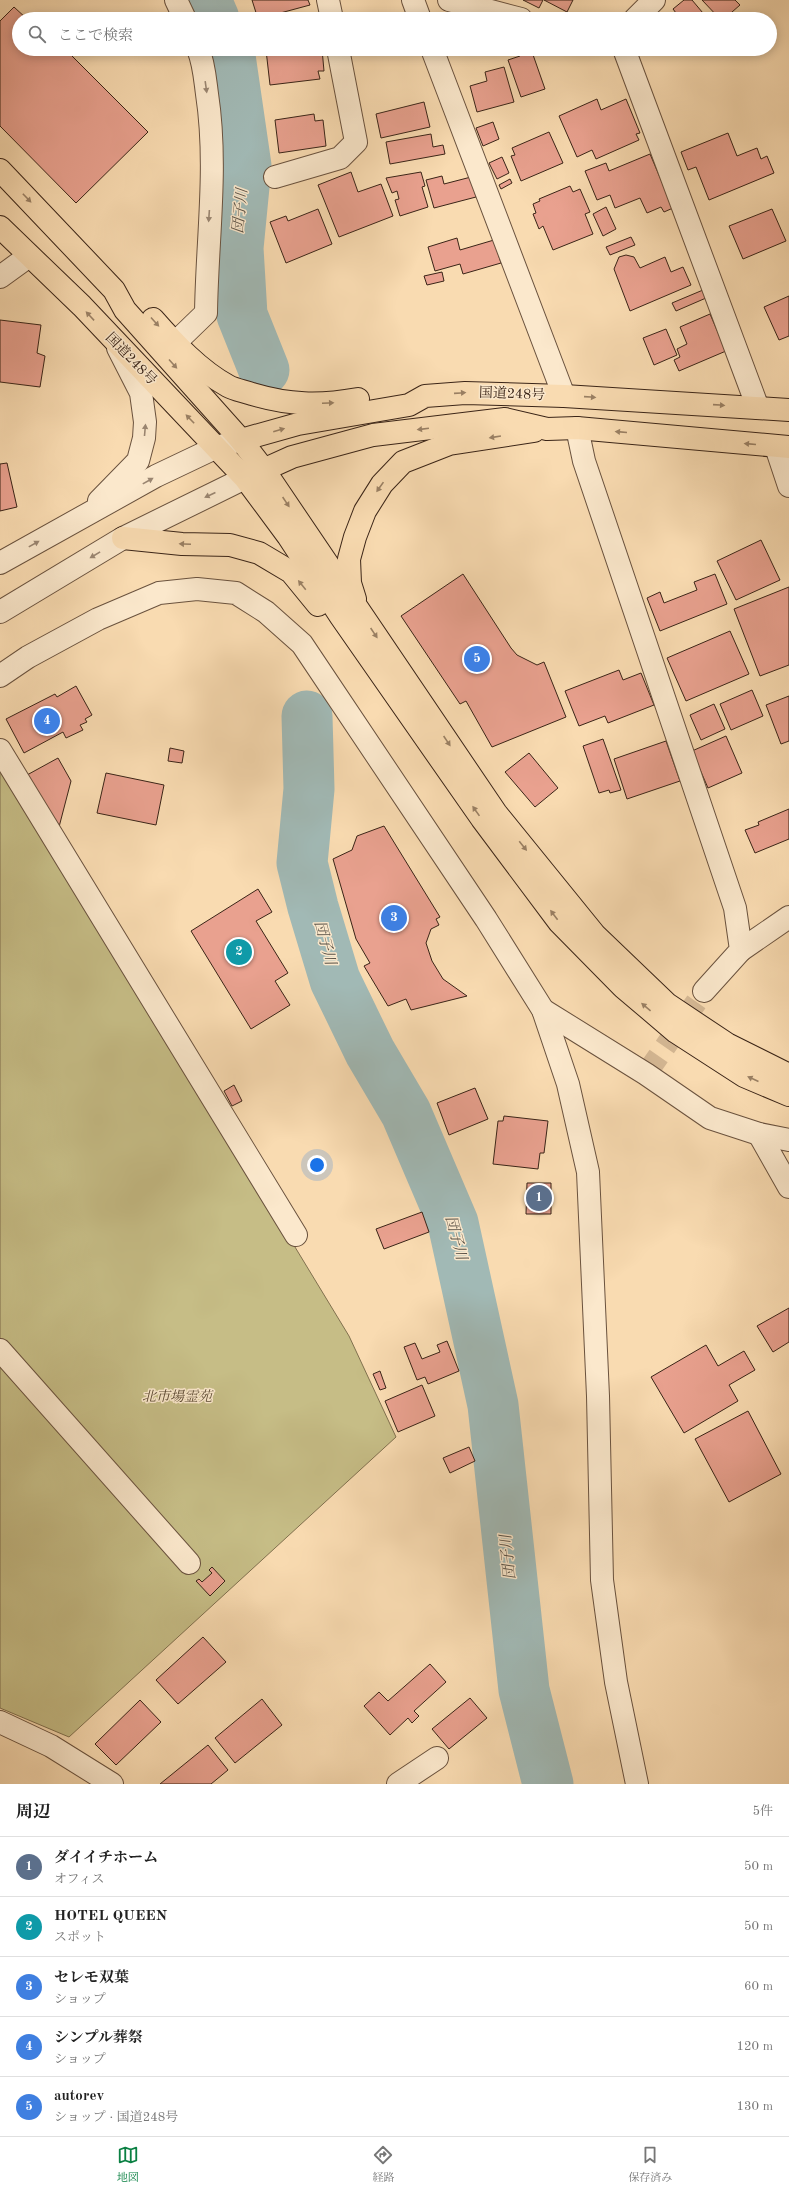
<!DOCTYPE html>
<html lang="ja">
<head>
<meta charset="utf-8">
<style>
  body { margin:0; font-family:"Old Standard TT","Noto Serif JP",serif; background:#f6f6f6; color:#222 }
  .you { position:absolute; left:317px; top:1165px; width:14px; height:14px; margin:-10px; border:3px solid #fff; border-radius:50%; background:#1a73e8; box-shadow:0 0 0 6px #1a73e833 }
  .badge { display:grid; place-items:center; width:26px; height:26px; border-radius:50%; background:#0b8043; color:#fff; font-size:13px; font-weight:700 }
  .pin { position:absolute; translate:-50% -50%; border:2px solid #fff; box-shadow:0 1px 4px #0006 }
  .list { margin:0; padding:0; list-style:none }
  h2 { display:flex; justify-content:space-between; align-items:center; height:52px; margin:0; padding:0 16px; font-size:17px }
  h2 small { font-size:13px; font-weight:400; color:#767676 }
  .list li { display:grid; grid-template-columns:26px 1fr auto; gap:12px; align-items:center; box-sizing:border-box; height:60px; padding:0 16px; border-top:1px solid #e0e0e0 }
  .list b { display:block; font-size:15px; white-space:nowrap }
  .list p { margin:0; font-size:13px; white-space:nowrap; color:#767676 }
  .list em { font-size:13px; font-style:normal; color:#767676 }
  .icon { flex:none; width:22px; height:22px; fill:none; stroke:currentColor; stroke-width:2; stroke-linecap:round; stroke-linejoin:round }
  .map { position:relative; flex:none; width:789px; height:1784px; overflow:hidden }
  .search { position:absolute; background:#fff; box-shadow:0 2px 10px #0003; left:12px; right:12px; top:12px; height:44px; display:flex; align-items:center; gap:10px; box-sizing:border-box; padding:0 14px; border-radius:22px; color:#767676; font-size:15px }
  .sheet { height:352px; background:#fff }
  nav { display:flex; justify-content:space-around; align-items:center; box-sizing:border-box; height:56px; border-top:1px solid #e0e0e0; background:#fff; font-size:11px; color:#767676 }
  nav a { display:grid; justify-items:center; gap:2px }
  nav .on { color:#0b8043 }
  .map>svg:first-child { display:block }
  .green { fill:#c6bd86; stroke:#80704e }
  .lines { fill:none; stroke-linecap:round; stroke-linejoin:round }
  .river { stroke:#a1b9b5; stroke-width:51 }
  .building { fill:#e9a18f; stroke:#3a2417 }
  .minor-tunnel { stroke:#d3b692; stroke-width:22; stroke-dasharray:22 11; stroke-linecap:butt }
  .minor-casing { stroke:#6a523e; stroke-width:24 }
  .highway-casing { stroke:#3a2417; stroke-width:24 }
  .minor { stroke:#fbe8cc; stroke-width:22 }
  .highway { stroke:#f9dbb1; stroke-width:22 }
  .oneway { fill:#9a8672 }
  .oneway2 { fill:#9a8064 }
  .labels { text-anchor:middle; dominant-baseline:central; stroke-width:3; stroke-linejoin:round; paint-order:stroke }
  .street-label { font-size:14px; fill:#3a2417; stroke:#fbe8cc }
  .park-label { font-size:14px; font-style:italic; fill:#5d4a33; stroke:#fbe8cc }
  .water-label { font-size:15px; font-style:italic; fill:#595146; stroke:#fbe8cc }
</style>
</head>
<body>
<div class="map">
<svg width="789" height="1784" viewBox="0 0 789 1784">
  <rect width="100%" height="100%" fill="#f9dbb1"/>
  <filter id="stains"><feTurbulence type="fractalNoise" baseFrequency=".005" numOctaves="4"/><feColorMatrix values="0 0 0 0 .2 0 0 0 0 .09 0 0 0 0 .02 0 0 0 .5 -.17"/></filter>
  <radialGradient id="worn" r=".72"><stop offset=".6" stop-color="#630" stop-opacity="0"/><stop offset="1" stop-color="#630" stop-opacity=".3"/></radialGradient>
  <polygon class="green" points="0,761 349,1336 396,1437 69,1737 0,1708"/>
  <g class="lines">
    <g class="river">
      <polyline points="206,0 214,19"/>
      <polyline points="227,49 230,56 246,166 238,248 242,315 264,370"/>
      <polyline points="307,716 309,789 302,863 313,907 335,980 370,1052 406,1113 453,1223 493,1405 524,1690 548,1784"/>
    </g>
  </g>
  <g class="building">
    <polygon points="252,0 308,0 310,5 258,19"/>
    <polygon points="523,0 543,0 539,8"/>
    <polygon points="544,0 573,0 567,12"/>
    <polygon points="684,0 692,0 708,19 670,19 676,13 673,9"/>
    <polygon points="702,0 735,0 740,5 724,19 720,19"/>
    <polygon points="14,7 27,19 19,19 19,49 57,49 59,51 65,49 148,132 76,203 0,126 0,21"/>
    <polygon points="322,49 324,71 318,71 320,79 270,85 266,50"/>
    <polygon points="524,49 531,49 545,89 521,97 508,60 520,56 519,51"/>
    <polygon points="504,67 514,102 477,112 470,86 487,81 485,72"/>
    <polygon points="597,99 601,110 626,99 640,133 636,134 639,140 596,159 592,150 577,157 559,116"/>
    <polygon points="424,102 430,127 381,138 376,114"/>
    <polygon points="314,114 315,121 323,120 326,146 279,153 275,120"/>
    <polygon points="493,122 499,139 483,146 476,128"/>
    <polygon points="549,132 563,163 521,181 511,156 515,155 512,148"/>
    <polygon points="728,133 737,156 757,148 761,159 767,156 774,173 709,200 696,167 688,170 681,152"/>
    <polygon points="431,134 433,147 443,145 445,154 390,164 386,142"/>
    <polygon points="650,154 673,208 664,212 661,207 647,213 640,198 615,208 610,195 597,200 585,171 606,163 609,171"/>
    <polygon points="502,157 509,173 497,179 489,163"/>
    <polygon points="351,172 358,192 381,184 393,216 339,237 318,185"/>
    <polygon points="421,172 425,186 422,187 428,207 400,216 395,200 399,199 397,191 392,193 386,178"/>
    <polygon points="442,176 444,184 471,177 476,197 434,208 426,180"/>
    <polygon points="510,179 512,183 501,189 499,185"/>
    <polygon points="570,186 573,192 580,189 590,212 585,214 593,234 553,250 543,226 539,229 533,214 536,213 533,204 540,201 539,199"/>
    <polygon points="606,207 616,229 603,236 593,214"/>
    <polygon points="318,209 332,244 286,263 270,222 286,216 288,221"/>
    <polygon points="772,209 786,241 743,259 729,226"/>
    <polygon points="631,237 635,245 610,255 606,247"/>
    <polygon points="457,238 460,250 494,240 501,263 463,274 460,264 435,271 428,247"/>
    <polygon points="626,255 634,257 640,268 665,257 671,272 683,267 691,285 630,311 614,269 619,257"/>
    <polygon points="442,272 444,281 427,285 424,276"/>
    <polygon points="703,290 706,298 676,311 672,303"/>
    <polygon points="789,296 789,336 779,340 764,307"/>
    <polygon points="710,314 726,351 679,371 674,360 680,357 677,349 687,344 680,327"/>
    <polygon points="0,320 41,325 37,353 45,356 40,387 0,382"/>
    <polygon points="666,329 677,355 654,365 643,338"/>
    <polygon points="7,463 17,507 0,511 0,464"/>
    <polygon points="761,540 780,580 736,600 717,561"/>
    <polygon points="463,574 511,648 517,655 537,665 544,662 566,717 492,747 466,701 460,704 401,616"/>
    <polygon points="715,574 727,604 660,631 647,598 660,592 664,603 697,590 694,582"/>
    <polygon points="789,587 789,665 760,676 734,609"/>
    <polygon points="730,631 749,674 686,701 667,658"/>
    <polygon points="619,670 623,680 641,673 654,705 608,723 605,716 579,726 565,691"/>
    <polygon points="76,686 92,715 85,719 87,722 80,725 83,730 66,738 63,732 24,753 6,719 55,694 57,697"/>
    <polygon points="752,690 763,716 731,730 720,704"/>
    <polygon points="789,696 789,741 781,744 766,705"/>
    <polygon points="714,704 725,729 701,740 690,715"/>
    <polygon points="726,736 742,773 708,788 692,751"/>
    <polygon points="603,739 621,790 610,793 609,790 599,793 583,746"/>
    <polygon points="666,741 680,781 627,799 614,759"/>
    <polygon points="170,748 184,751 182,763 168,761"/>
    <polygon points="529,753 558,788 535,807 505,772"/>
    <polygon points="58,758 71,781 59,827 27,775"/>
    <polygon points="106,773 164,785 156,825 97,813"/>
    <polygon points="789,809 789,839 755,853 745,830 759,825 758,822"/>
    <polygon points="384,826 440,917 436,919 439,925 431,929 426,943 432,961 443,979 467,996 411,1010 406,999 388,1006 364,966 370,963 356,939 333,859 352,850 357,836"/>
    <polygon points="258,889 272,912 256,921 288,973 275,981 290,1005 251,1029 191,931"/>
    <polygon points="234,1085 242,1101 232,1106 224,1091"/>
    <polygon points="475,1088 488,1119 449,1135 437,1103"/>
    <polygon points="504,1116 548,1121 544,1153 540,1153 538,1169 493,1164 498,1121 503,1121"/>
    <polygon points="527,1183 551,1183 551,1214 526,1214"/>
    <polygon points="422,1212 429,1232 384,1249 376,1229"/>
    <polygon points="789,1308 789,1342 773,1352 757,1326"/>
    <polygon points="447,1341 459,1371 428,1384 425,1377 417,1380 404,1347 415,1343 422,1359 440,1352 437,1345"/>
    <polygon points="706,1345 718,1366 744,1351 755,1370 729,1385 738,1401 684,1433 651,1377"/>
    <polygon points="380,1371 386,1388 380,1390 373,1374"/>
    <polygon points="422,1385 435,1416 398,1432 385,1401"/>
    <polygon points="748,1411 781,1474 729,1502 695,1439"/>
    <polygon points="469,1447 475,1461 450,1473 443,1458"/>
    <polygon points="212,1567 225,1581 210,1596 196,1581 199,1579 202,1582 212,1573 209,1570"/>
    <polygon points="203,1637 226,1662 178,1704 156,1680"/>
    <polygon points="430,1664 446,1682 414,1711 419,1716 412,1723 408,1718 390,1735 364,1706 379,1692 388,1701"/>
    <polygon points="470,1698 487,1718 449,1749 432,1729"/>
    <polygon points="262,1699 282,1725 235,1763 215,1738"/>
    <polygon points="140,1700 161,1722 116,1765 95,1744"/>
    <polygon points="208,1745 228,1770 211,1784 160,1784"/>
  </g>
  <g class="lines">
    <polyline class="minor-tunnel" points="646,1074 704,991"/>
    <g class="minor-casing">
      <g id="minor">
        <polyline points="176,0 185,19"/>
        <polyline points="328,0 332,19"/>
        <polyline points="413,0 420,19"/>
        <polyline points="449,0 521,19"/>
        <polyline points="635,19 654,0"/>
        <polyline points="432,49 564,396"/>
        <polyline points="624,49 758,408"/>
        <polyline points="275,177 340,158 356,142 338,49"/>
        <polyline points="0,277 29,256"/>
        <path d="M175,343L206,313C207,240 218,166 207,94C205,79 204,63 198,49"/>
        <polyline points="577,428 584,461 735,908 741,950 704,991"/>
        <polyline points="776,447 789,486"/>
        <polyline points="99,501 138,461 144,438 145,422 141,393 118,348"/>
        <polyline points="0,563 156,476 217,447 241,440"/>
        <polyline points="0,612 123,538 245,478"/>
        <polyline points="0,676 28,657 98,619 159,593 197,589 236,593 266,612 302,644 486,919 543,1010 568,1084 588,1172 598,1396 602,1580 616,1682 637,1784"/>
        <polyline points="0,750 296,1235"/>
        <polyline points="741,950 789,917"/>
        <polyline points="543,1010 646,1074 710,1118 759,1134 789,1140"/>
        <polyline points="759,1134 789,1187"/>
        <polyline points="0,1350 189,1563"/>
        <polyline points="0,1722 51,1746 112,1784"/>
        <polyline points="398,1784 437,1758"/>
      </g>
    </g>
    <g class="highway-casing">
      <g id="highway">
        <polyline points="0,170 114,290 125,310 241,440 264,470 496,813 595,935 667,1004 727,1044 789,1075"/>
        <polyline points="0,227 82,306 245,478 288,536 341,617 482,819 559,922 623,987 676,1032 744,1076 789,1095"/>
        <path d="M153,319C175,344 199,370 228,386C235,390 244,391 252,394C289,405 319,406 358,399"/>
        <polyline points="241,440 298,424 409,405 425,396 465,393 564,396 789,410"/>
        <polyline points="252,475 292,457 373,435 505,419 547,429 577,428 789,447"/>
        <polyline points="123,538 182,544 230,545 259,553 291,572 318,605"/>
        <polyline points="355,599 350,583 349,559 355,537 365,511 382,484 403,462 449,444 534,431"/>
      </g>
    </g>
    <use href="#minor" class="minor"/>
    <use href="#highway" class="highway"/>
  </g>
  <defs><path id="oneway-solid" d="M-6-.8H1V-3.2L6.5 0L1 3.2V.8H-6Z"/></defs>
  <g class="oneway">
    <use href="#oneway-solid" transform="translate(206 87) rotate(82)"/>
    <use href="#oneway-solid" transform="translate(209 216) rotate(94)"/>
    <use href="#oneway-solid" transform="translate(145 430) rotate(-85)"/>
    <use href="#oneway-solid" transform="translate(148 481) rotate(-29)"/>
    <use href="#oneway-solid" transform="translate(210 495) rotate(155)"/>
    <use href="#oneway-solid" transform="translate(34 544) rotate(-29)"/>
    <use href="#oneway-solid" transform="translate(95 555) rotate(149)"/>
  </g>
  <g class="oneway2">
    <use href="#oneway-solid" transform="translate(27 198) rotate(46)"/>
    <use href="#oneway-solid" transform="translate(90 316) rotate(-133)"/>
    <use href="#oneway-solid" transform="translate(155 322) rotate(48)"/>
    <use href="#oneway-solid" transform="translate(173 364) rotate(48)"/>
    <use href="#oneway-solid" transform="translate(460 393) rotate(-4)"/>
    <use href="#oneway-solid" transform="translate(590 397) rotate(4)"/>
    <use href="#oneway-solid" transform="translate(328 403) rotate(-2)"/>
    <use href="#oneway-solid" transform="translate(719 405) rotate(4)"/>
    <use href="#oneway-solid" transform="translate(190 419) rotate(-134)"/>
    <use href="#oneway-solid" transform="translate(423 429) rotate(173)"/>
    <use href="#oneway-solid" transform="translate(279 430) rotate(-16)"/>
    <use href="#oneway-solid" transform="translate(621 432) rotate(-175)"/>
    <use href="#oneway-solid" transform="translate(495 437) rotate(171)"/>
    <use href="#oneway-solid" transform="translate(750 444) rotate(-175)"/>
    <use href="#oneway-solid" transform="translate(380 487) rotate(125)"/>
    <use href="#oneway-solid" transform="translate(286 502) rotate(56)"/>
    <use href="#oneway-solid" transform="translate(185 544) rotate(-177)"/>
    <use href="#oneway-solid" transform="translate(302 585) rotate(-129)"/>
    <use href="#oneway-solid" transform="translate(374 633) rotate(56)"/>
    <use href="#oneway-solid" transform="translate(447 741) rotate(56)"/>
    <use href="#oneway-solid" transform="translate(476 811) rotate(-125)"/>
    <use href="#oneway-solid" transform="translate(523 846) rotate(51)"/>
    <use href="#oneway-solid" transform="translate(554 915) rotate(-127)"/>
    <use href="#oneway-solid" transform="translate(646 1007) rotate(-140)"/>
    <use href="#oneway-solid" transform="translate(753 1079) rotate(-156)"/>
  </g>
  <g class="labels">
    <g class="street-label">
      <text transform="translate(131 359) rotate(46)">国道248号</text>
      <text transform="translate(512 394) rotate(2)">国道248号</text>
    </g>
    <g class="park-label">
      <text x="177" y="1397">北市場霊苑</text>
    </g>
    <g class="water-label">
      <text transform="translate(241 211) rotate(-84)">団子川</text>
      <text transform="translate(324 943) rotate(75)">団子川</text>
      <text transform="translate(455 1238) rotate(75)">団子川</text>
      <text transform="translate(509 1557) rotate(-96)">団子川</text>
    </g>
  </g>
  <rect width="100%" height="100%" filter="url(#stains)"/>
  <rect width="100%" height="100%" fill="url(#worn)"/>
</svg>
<div class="you"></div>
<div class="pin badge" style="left:539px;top:1198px;background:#5c6f8a">1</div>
<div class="pin badge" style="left:239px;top:952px;background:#0f9aa8">2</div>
<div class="pin badge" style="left:394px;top:918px;background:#3f7fe0">3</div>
<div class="pin badge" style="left:47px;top:721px;background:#3f7fe0">4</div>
<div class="pin badge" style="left:477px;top:659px;background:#3f7fe0">5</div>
<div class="search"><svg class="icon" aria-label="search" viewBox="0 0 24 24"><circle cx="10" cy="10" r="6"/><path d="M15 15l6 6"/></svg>ここで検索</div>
</div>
<section class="sheet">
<h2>周辺<small>5件</small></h2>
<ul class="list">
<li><span class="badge" style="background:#5c6f8a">1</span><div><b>ダイイチホーム</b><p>オフィス</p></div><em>50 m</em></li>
<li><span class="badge" style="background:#0f9aa8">2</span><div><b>HOTEL QUEEN</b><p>スポット</p></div><em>50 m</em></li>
<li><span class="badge" style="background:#3f7fe0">3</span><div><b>セレモ双葉</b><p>ショップ</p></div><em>60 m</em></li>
<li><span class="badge" style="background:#3f7fe0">4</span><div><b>シンプル葬祭</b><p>ショップ</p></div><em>120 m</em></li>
<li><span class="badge" style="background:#3f7fe0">5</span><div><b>autorev</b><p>ショップ · 国道248号</p></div><em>130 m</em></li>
</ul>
</section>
<nav>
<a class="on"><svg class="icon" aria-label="map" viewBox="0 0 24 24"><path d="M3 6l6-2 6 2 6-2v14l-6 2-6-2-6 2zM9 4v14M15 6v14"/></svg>地図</a>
<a><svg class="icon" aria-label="directions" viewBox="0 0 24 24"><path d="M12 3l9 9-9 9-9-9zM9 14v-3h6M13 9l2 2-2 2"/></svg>経路</a>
<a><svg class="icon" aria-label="saved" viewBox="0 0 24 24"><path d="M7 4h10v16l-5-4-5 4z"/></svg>保存済み</a>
</nav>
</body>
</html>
